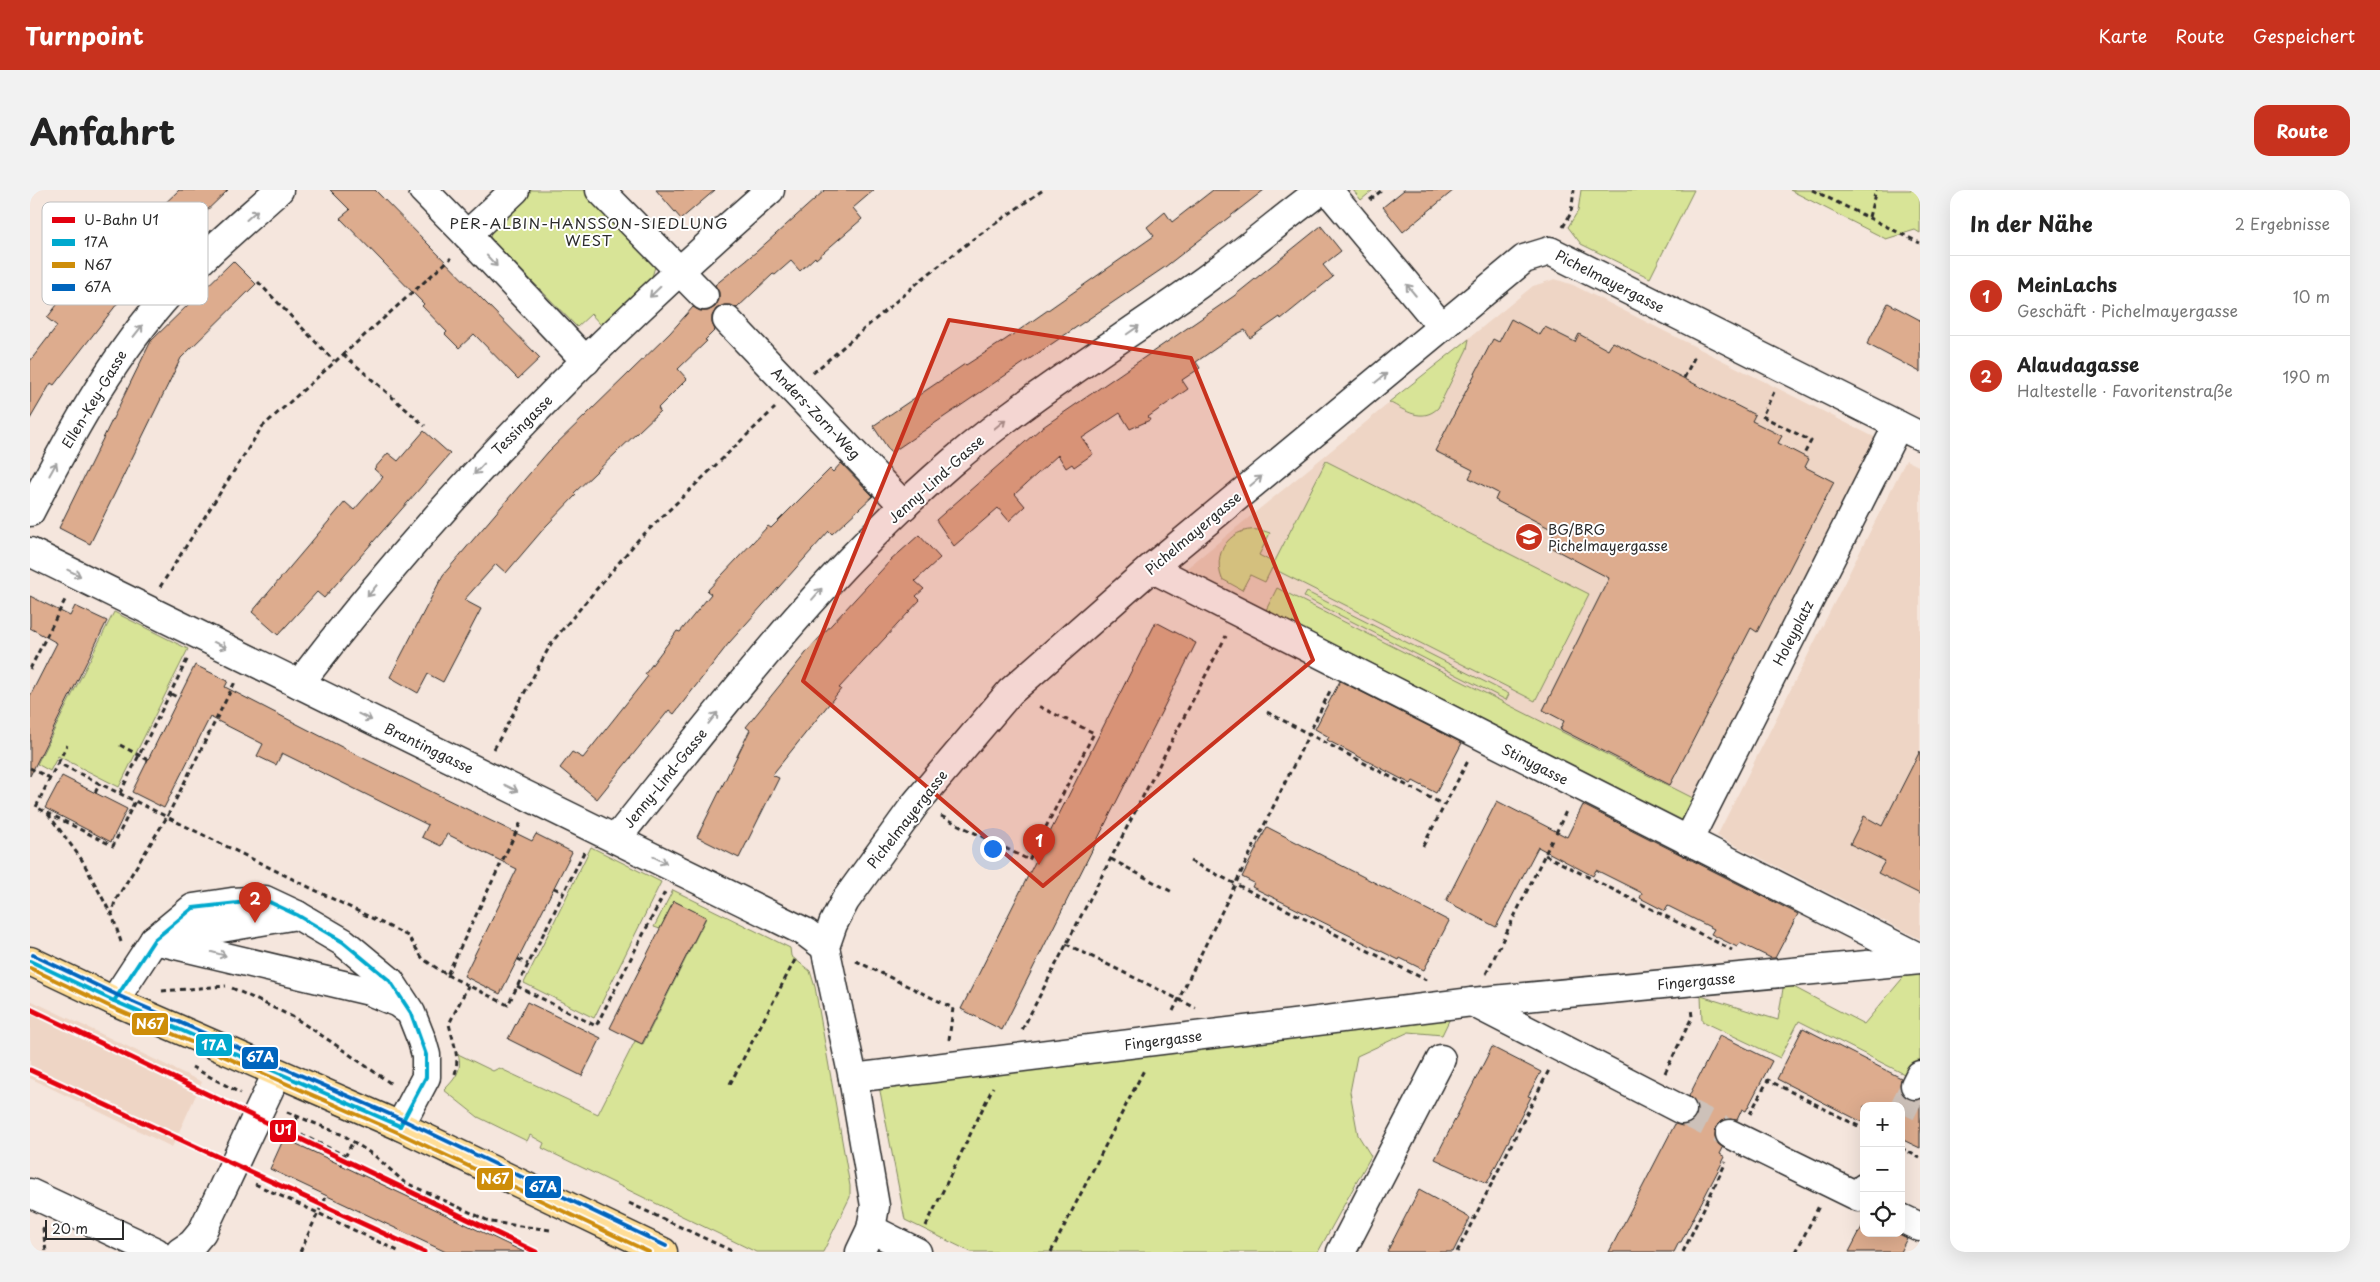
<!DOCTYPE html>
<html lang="de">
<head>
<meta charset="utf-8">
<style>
  body { margin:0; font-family:"Playpen Sans",sans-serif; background:#f2f2f2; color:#222 }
  .controls { position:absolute; right:15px; bottom:15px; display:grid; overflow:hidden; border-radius:10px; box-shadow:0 5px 20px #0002 }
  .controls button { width:45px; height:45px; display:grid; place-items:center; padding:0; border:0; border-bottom:1px solid #e0e0e0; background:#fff; color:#222; font:25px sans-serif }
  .scale { position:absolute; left:15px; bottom:12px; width:79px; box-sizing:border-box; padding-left:5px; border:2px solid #2b2b2b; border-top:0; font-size:14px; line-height:18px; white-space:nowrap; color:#2b2b2b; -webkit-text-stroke:4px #fff; paint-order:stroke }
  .you { position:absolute; left:962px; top:658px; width:18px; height:18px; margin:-12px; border:4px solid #fff; border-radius:50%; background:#1a73e8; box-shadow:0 0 0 8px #1a73e833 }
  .badge { display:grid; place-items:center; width:32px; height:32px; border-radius:50%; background:#c8321e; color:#fff; font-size:16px; font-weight:700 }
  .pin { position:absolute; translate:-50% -41px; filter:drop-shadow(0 1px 2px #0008) }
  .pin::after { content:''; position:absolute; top:26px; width:18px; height:15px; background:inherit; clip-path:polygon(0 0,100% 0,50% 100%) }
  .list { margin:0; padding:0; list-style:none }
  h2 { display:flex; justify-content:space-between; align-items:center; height:65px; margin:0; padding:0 20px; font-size:21px }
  h2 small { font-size:16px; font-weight:400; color:#767676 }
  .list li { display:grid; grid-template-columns:32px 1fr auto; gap:15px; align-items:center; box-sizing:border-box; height:80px; padding:0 20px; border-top:1px solid #e0e0e0 }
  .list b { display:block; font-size:19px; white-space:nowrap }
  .list p { margin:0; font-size:16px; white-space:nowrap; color:#767676 }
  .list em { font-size:16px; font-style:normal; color:#767676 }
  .icon { flex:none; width:28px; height:28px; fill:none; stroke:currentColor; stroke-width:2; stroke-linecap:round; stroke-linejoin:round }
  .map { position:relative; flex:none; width:1890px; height:1062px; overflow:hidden; border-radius:15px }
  header { display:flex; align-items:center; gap:30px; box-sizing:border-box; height:70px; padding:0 25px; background:#c8321e; color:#fff }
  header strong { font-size:24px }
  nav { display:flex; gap:28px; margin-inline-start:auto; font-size:18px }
  .intro { display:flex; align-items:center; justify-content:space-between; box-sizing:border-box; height:120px; padding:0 30px }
  h1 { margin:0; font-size:35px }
  .button { padding:12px 22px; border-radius:15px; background:#c8321e; color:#fff; font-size:18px; font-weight:700 }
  main { display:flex; gap:30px; padding:0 30px }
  aside { flex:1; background:#fff; border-radius:15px; box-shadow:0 5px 20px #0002 }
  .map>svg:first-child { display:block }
  .built { fill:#eed5c5 }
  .green { fill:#d8e497; stroke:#828861 }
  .building { fill:#ddac8e; stroke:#2b2b2b }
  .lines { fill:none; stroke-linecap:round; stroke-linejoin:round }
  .minor-tunnel { stroke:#cdc1b9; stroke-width:28; stroke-dasharray:28 14; stroke-linecap:butt }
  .minor-casing { stroke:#2b2b2b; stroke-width:31 }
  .major-casing { stroke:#2b2b2b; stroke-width:31 }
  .path { stroke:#2b2b2b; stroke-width:3; stroke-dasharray:5 4; stroke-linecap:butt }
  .minor { stroke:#fff; stroke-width:28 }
  .major { stroke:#ffdd96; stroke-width:28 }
  .bus-1-casing { stroke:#fff; stroke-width:8 }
  .bus-2-casing { stroke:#fff; stroke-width:8 }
  .bus-3-casing { stroke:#fff; stroke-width:8 }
  .bus-1 { stroke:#00a9ce; stroke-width:4 }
  .bus-2 { stroke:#ce8d09; stroke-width:4 }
  .bus-3 { stroke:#0065bd; stroke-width:4 }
  .metro-1-casing { stroke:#fff; stroke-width:9 }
  .metro-1 { stroke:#e3000f; stroke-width:5 }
  .oneway { stroke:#a0a0a0 }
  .marked { fill:#c8321e; fill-opacity:0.2; stroke:#c8321e; stroke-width:4; stroke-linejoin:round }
  .labels { text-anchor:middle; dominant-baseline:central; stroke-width:4; stroke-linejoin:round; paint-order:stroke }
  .street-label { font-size:14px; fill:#2b2b2b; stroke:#fff }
  .poi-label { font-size:14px; fill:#2b2b2b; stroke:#fff; text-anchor:start }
  .neighbourhood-label { font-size:15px; letter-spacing:1px; fill:#2b2b2b; stroke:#fff }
  .key { fill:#fff; stroke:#bfbfbf; stroke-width:1 }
  .key-label { font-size:14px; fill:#2b2b2b }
  .line-badge { stroke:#fff; stroke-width:2 }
  .badge-label { font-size:14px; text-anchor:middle; font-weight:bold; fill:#fff }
</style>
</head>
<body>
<header>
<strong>Turnpoint</strong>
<nav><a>Karte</a><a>Route</a><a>Gespeichert</a></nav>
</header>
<div class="intro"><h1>Anfahrt</h1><a class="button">Route</a></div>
<main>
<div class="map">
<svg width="1890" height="1062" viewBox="0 0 1890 1062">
  <rect width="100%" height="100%" fill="#f5e6dd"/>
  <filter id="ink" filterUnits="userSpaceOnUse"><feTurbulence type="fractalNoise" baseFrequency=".02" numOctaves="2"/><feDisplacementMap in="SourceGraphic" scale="10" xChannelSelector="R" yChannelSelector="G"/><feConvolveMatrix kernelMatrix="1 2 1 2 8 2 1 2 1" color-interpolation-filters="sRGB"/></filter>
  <g filter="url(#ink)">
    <g class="built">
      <polygon points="1525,89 1543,95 1850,250 1656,642 1152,382 1503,96"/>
      <polygon points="1876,270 1890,277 1890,749 1687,646"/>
      <polygon points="0,810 172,892 142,957 0,888"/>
    </g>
    <g class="green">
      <polygon points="498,0 559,0 626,73 622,87 571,135 561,124 547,137 460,48 462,37"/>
      <polygon points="1323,0 1343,0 1331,10"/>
      <polygon points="1551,0 1664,0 1620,88 1551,54 1538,37 1548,21"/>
      <polygon points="1760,0 1890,0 1890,43 1885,40 1856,49"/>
      <path d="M1439,149L1437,159L1408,218C1392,233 1376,221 1359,212Z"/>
      <path d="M1296,271L1559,404L1505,511L1242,378L1235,392L1220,385L1212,400L1192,389C1180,357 1208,330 1240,343L1229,365L1244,373Z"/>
      <polygon points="1247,398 1663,608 1652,630 1236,420"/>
      <polygon points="1277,402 1479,504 1476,510 1274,407"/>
      <polygon points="84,422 158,459 89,597 28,566 20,581 7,574"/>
      <polygon points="561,657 631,692 564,828 494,793"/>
      <path d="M643,700L760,758L761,766L780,781L785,797L820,996V1007L793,1062H726L512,958L514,953L500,945L497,951L448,927L414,900C425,889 433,880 428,864L463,881L469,878L568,924L605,851L613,854L676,728L644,711L630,739L624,737Z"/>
      <polygon points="1877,783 1890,784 1890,892 1769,831 1750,868 1672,831 1671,806 1748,830 1754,792 1834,834"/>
      <polygon points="1425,818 1412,845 1379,842 1327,866 1320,902 1328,945 1341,966 1288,1062 941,1062 875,1030 849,896"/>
    </g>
    <g class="building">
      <polygon points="149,0 198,0 108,87 24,195 21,193 0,229 0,171 27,136 17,128 46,90 57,98 86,60"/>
      <polygon points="300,0 345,0 510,168 488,189 444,144 429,158 415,144 417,142 392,116 394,114 310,28 320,20"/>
      <polygon points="626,0 685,0 651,29"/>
      <polygon points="795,0 844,0 823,18 832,29 786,69 785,67 770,81 761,71 745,85 743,84 707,118 701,115 694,115 686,119 682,126 682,133 685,140 675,150 677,151 648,179 657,189 628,218 630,221 544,303 546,305 516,336 476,383 466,374 434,410 451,419 413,492 398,484 388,503 360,487 413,385 518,262 640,143 663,117 670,121 678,121 685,117 689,110 689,102 685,95 726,62"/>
      <polygon points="1183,0 1234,0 1135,77 861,263 843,236 935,174 936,175 975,150 1124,46 1117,37 1135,22 1142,32"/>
      <polygon points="1374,0 1424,0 1373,42 1353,17"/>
      <polygon points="1291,36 1311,61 1293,75 1303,87 1251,129 1250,127 1220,148 1215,140 1205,145 1166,172 1170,178 1152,190 1158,199 1118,227 1120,230 1100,239 1090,223 1052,248 1063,264 1044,277 1042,274 1036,278 1028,265 985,304 995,316 979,331 968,318 924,356 906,330 1010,239 1204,106"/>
      <polygon points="203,71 226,94 151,168 60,354 29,338 121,151"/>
      <polygon points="1858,113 1890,130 1890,182 1837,154"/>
      <polygon points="1481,129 1510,145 1515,137 1545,152 1549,144 1578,160 1583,152 1725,225 1722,231 1752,246 1748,253 1779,269 1775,277 1804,292 1727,442 1721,438 1640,595 1530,539 1534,531 1513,520 1579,388 1518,356 1525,341 1465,310 1468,303 1439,288 1443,280 1405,261 1463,149 1469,152"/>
      <polygon points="394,241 420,264 294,408 287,402 248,445 222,422 315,312 324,320 353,287 344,279 358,263 368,271"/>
      <polygon points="811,273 843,306 802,344 799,341 699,453 644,524 639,520 567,609 530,578 542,562 553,568 618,486 615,484 647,441 650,442 681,404 677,401 738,336 741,338 800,279 803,282"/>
      <polygon points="889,345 910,368 885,391 894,399 886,406 890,410 809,498 811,499 742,585 749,588 709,668 667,647 720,540 716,537 780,458 860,371"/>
      <polygon points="0,406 40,426 45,416 77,431 0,586 0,506 27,453 0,438"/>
      <polygon points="1126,432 1166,453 972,840 931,819"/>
      <polygon points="165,475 198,491 195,497 337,570 502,651 506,644 542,662 470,804 434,786 487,679 417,644 411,656 392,647 398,635 252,563 246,575 227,566 233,554 180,527 134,618 102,602"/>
      <polygon points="1310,491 1432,553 1406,603 1383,591 1381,594 1297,550 1299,547 1285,539"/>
      <polygon points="1890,561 1890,704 1848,683 1855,671 1820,654 1834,626 1852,636"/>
      <polygon points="32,586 97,619 81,652 15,618"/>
      <polygon points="1467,611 1537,647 1553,615 1768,724 1745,768 1741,768 1710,753 1707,757 1681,744 1684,739 1638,716 1635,721 1610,708 1612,703 1566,680 1563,686 1508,657 1466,737 1416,711"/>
      <polygon points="1237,637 1419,731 1394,780 1370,768 1369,770 1222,697 1224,693 1212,687"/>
      <polygon points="644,711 676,727 612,854 580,838"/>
      <polygon points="497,812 571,848 552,886 478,849"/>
      <polygon points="1773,838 1871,888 1870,896 1872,904 1878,909 1890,909 1890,958 1871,949 1871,916 1834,916 1834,933 1747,889"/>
      <polygon points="1690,845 1742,871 1716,921 1712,919 1707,930 1698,929 1691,931 1686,937 1685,946 1687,953 1693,958 1690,964 1695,967 1651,1052 1649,1052 1644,1062 1579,1062 1645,934 1652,936 1660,933 1666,927 1668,919 1665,912 1659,906"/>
      <polygon points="1462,857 1511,882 1498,906 1501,907 1457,993 1405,969"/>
      <polygon points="254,948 311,975 494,1062 416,1062 240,979"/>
      <polygon points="1389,1000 1440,1028 1423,1062 1357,1062"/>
      <polygon points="1834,1033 1834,1043 1867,1043 1877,1048 1870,1062 1819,1062"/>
    </g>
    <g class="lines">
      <g class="minor-tunnel">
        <polyline points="1652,920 1700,944"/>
        <polyline points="1871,923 1885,895"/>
      </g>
      <g class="minor-casing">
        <g id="minor">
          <polyline points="393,0 437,45"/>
          <polyline points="485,0 437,45 556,171"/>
          <polyline points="570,0 674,106"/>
          <polyline points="1298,0 1412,137"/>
          <polyline points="697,130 874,316"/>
          <path d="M0,322C38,249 77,176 131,113C166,71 209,36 249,0"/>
          <polyline points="0,362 775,742 795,757"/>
          <polyline points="1121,378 1890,768"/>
          <path d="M269,494C408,311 567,151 740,0"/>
          <path d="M587,648C692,517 793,383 921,273C998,207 1085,154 1168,95C1210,65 1249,31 1291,0"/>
          <polyline points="1658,651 1868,235"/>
          <polyline points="138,747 267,725"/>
          <polyline points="124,750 339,801 368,813 376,819"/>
          <polyline points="84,811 124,750 163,718 202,712 235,710 267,725 313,752 360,791 381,823 392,851 396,865 396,887 370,936"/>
          <polyline points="1442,812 1652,920"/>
          <polyline points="823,888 1442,812 1890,770"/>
          <polyline points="1885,895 1890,885"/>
          <polyline points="1700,944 1829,1007 1834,998"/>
          <polyline points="0,1003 126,1062"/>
          <polyline points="1871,1028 1890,1037"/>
          <polyline points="841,1039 887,1062"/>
          <polyline points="150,1062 162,1054 172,1042 247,883"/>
          <polyline points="830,1062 841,1039 845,1016 823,888 795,757 803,734 815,711 886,613 980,502 1121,378 1494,69 1520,61 1890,246"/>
          <polyline points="1311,1062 1411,869"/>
        </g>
      </g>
      <g class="major-casing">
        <polyline id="major" points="0,771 84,811 370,936 633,1062"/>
      </g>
      <g class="path">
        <polyline points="1782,0 1890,53"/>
        <polyline points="1340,10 1352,0"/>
        <polyline points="1839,27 1846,0"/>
        <polyline points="1533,37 1541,23 1544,0"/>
        <polyline points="228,92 304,171"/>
        <polyline points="313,164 395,236"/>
        <polyline points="783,183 892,89 942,50 1013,0"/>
        <polyline points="1654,188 1666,164"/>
        <polyline points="1744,202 1732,226 1781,251 1773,266"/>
        <polyline points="130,397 232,237 421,68"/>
        <polyline points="0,479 36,408"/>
        <polyline points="141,504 149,508"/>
        <polyline points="1237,522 1414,615"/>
        <polyline points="90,555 118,570"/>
        <polyline points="464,559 522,452 608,350 745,218"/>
        <polyline points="28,573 37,555"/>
        <polyline points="0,578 20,588 28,573 137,627 205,492"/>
        <polyline points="20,588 6,617 83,656 105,611"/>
        <polyline points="65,603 70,593"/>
        <polyline points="90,603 158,468"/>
        <polyline points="18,624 52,670 81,724"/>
        <polyline points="911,626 999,670 1064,543 1006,515"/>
        <polyline points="1526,643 1537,619"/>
        <polyline points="1393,656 1439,569"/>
        <polyline points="1515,665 1702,760"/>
        <polyline points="1081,669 1144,703"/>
        <polyline points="1160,671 1396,790"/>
        <polyline points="524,698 533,702"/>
        <polyline points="91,752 82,724 85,711 137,627 378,746 393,769 417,785 491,632"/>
        <polyline points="1036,754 1166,818"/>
        <polyline points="488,769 498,774"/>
        <polyline points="826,771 923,818 919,850"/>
        <polyline points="1456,784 1522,650"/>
        <polyline points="417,785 478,815 554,662"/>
        <polyline points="487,796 566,836 635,702"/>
        <polyline points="202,798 265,828 303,853 363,895"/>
        <polyline points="132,801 196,796"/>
        <polyline points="1143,821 1301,499"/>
        <polyline points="992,840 1196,446"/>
        <polyline points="162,877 210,903"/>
        <polyline points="1635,883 1662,827 1661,818"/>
        <path d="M425,884C430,867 423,851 419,834L438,796"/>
        <polyline points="700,894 766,768"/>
        <polyline points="257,922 313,945 345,966 374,992 461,1032 520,1040"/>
        <polyline points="1720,924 1738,890 1834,939"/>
        <polyline points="268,926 261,940 316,966"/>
        <polyline points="1871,958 1890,968"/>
        <polyline points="311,975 323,951"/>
        <polyline points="225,994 288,1023 297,1005"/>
        <polyline points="599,1013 704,1062"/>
        <polyline points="896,1036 963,897"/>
        <polyline points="13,1038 16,1062"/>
        <polyline points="270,1062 288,1023 370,1062"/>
        <polyline points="1021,1062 1114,880"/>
        <polyline points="1427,1062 1519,880"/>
        <polyline points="1653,1062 1696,972"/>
        <polyline points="1766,1062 1789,1016"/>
      </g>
      <use href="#minor" class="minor"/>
      <use href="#major" class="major"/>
      <g class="bus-1-casing">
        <g id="bus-1">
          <polyline points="0,771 84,811 370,936"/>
          <polyline points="84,811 124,750 163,718 235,710 267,725 313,752 360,791 381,823 396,865 396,887 370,936"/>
        </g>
      </g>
      <g class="bus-2-casing">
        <polyline id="bus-2" points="0,778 81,817 367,942 619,1062"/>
      </g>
      <g class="bus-3-casing">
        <polyline id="bus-3" points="3,765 87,805 373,930 636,1056"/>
      </g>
      <use href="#bus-1" class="bus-1"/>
      <use href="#bus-2" class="bus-2"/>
      <use href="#bus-3" class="bus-3"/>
      <g class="metro-1-casing">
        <g id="metro-1">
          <polyline points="0,819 506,1062"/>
          <polyline points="0,880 394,1062"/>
        </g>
      </g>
      <use href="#metro-1" class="metro-1"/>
    </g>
    <defs><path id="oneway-shaft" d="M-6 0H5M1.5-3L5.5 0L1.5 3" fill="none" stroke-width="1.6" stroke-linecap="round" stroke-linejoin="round" transform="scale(1.25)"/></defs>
    <g class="oneway">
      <use href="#oneway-shaft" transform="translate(222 25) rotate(-42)"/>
      <use href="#oneway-shaft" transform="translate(462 71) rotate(47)"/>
      <use href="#oneway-shaft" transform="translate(1381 100) rotate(-130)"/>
      <use href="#oneway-shaft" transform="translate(625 102) rotate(136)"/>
      <use href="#oneway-shaft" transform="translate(1103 140) rotate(-35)"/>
      <use href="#oneway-shaft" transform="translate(108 141) rotate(-52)"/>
      <use href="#oneway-shaft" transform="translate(1351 188) rotate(-39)"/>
      <use href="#oneway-shaft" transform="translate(970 234) rotate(-39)"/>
      <use href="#oneway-shaft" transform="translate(23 279) rotate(-61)"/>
      <use href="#oneway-shaft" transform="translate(449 279) rotate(133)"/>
      <use href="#oneway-shaft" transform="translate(1226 291) rotate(-40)"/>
      <use href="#oneway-shaft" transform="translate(44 383) rotate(26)"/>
      <use href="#oneway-shaft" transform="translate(342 401) rotate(129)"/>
      <use href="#oneway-shaft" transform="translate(787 404) rotate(-49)"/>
      <use href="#oneway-shaft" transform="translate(190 455) rotate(26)"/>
      <use href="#oneway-shaft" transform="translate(335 527) rotate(26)"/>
      <use href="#oneway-shaft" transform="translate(683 528) rotate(-51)"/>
      <use href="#oneway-shaft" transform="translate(481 598) rotate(26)"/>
      <use href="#oneway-shaft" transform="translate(630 670) rotate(27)"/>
      <use href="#oneway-shaft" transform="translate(189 764) rotate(15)"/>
    </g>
  </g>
  <path class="marked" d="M919,130L1161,168L1283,470L1013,696L773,491Z"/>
  <defs>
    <g id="school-disc" transform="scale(1.4375)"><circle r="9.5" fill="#c8321e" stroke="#fff"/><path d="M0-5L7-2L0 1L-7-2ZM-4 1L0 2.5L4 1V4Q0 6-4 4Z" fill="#fff"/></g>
  </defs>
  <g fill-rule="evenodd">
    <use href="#school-disc" x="1499" y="347"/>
  </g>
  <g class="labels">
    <g class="street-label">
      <text transform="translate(1580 91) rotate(27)">Pichelmayergasse</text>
      <text transform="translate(64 209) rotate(-59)">Ellen-Key-Gasse</text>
      <text transform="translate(786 223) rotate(46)">Anders-Zorn-Weg</text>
      <text transform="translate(492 235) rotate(-45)">Tessingasse</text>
      <text transform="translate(906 289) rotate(-42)">Jenny-Lind-Gasse</text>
      <text transform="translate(1163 343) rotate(-40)">Pichelmayergasse</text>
      <text transform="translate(1763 443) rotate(-63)">Holeyplatz</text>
      <text transform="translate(399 558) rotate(26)">Brantinggasse</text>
      <text transform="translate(1505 574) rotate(27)">Stinygasse</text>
      <text transform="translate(635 588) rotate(-51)">Jenny-Lind-Gasse</text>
      <text transform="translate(877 629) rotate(-52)">Pichelmayergasse</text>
      <text transform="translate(1666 791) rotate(-5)">Fingergasse</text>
      <text transform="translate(1133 850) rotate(-7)">Fingergasse</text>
    </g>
    <g class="poi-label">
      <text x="1518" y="339">BG/BRG<tspan x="1518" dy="16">Pichelmayergasse</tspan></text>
    </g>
    <g class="neighbourhood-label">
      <text x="559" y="32">PER-ALBIN-HANSSON-SIEDLUNG<tspan x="559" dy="17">WEST</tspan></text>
    </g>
  </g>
  <rect x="12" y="12" width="166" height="103" rx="8" class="key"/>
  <rect x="22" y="27" width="23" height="6" fill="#e3000f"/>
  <rect x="22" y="49" width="23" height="7" fill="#00a9ce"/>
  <rect x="22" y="72" width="23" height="6" fill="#ce8d09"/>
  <rect x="22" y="94" width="23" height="7" fill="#0065bd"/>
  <g class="key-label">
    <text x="54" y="35">U-Bahn U1</text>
    <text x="54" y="57">17A</text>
    <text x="54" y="80">N67</text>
    <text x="54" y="102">67A</text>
  </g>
  <g class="line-badge">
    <rect x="101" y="822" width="38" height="24" rx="5" fill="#ce8d09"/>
    <rect x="165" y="843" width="38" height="24" rx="5" fill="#00a9ce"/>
    <rect x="211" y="856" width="38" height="24" rx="5" fill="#0065bd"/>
    <rect x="239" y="929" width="28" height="24" rx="5" fill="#e3000f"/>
    <rect x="446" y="977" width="38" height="24" rx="5" fill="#ce8d09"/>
    <rect x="494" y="985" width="38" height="24" rx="5" fill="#0065bd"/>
  </g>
  <g class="badge-label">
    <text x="120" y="839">N67</text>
    <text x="184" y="860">17A</text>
    <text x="230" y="872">67A</text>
    <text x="253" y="945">U1</text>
    <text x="465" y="994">N67</text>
    <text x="513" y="1002">67A</text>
  </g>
</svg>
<div class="controls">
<button>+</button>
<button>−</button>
<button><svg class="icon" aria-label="locate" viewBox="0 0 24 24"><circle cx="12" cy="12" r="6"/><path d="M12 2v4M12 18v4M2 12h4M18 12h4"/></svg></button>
</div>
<div class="scale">20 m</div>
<div class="you"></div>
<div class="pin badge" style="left:1009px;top:675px">1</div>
<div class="pin badge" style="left:225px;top:733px">2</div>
</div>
<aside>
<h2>In der Nähe<small>2 Ergebnisse</small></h2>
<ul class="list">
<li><span class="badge">1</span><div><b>MeinLachs</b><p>Geschäft · Pichelmayergasse</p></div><em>10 m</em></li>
<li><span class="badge">2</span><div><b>Alaudagasse</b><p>Haltestelle · Favoritenstraße</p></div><em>190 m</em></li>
</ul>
</aside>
</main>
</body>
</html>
